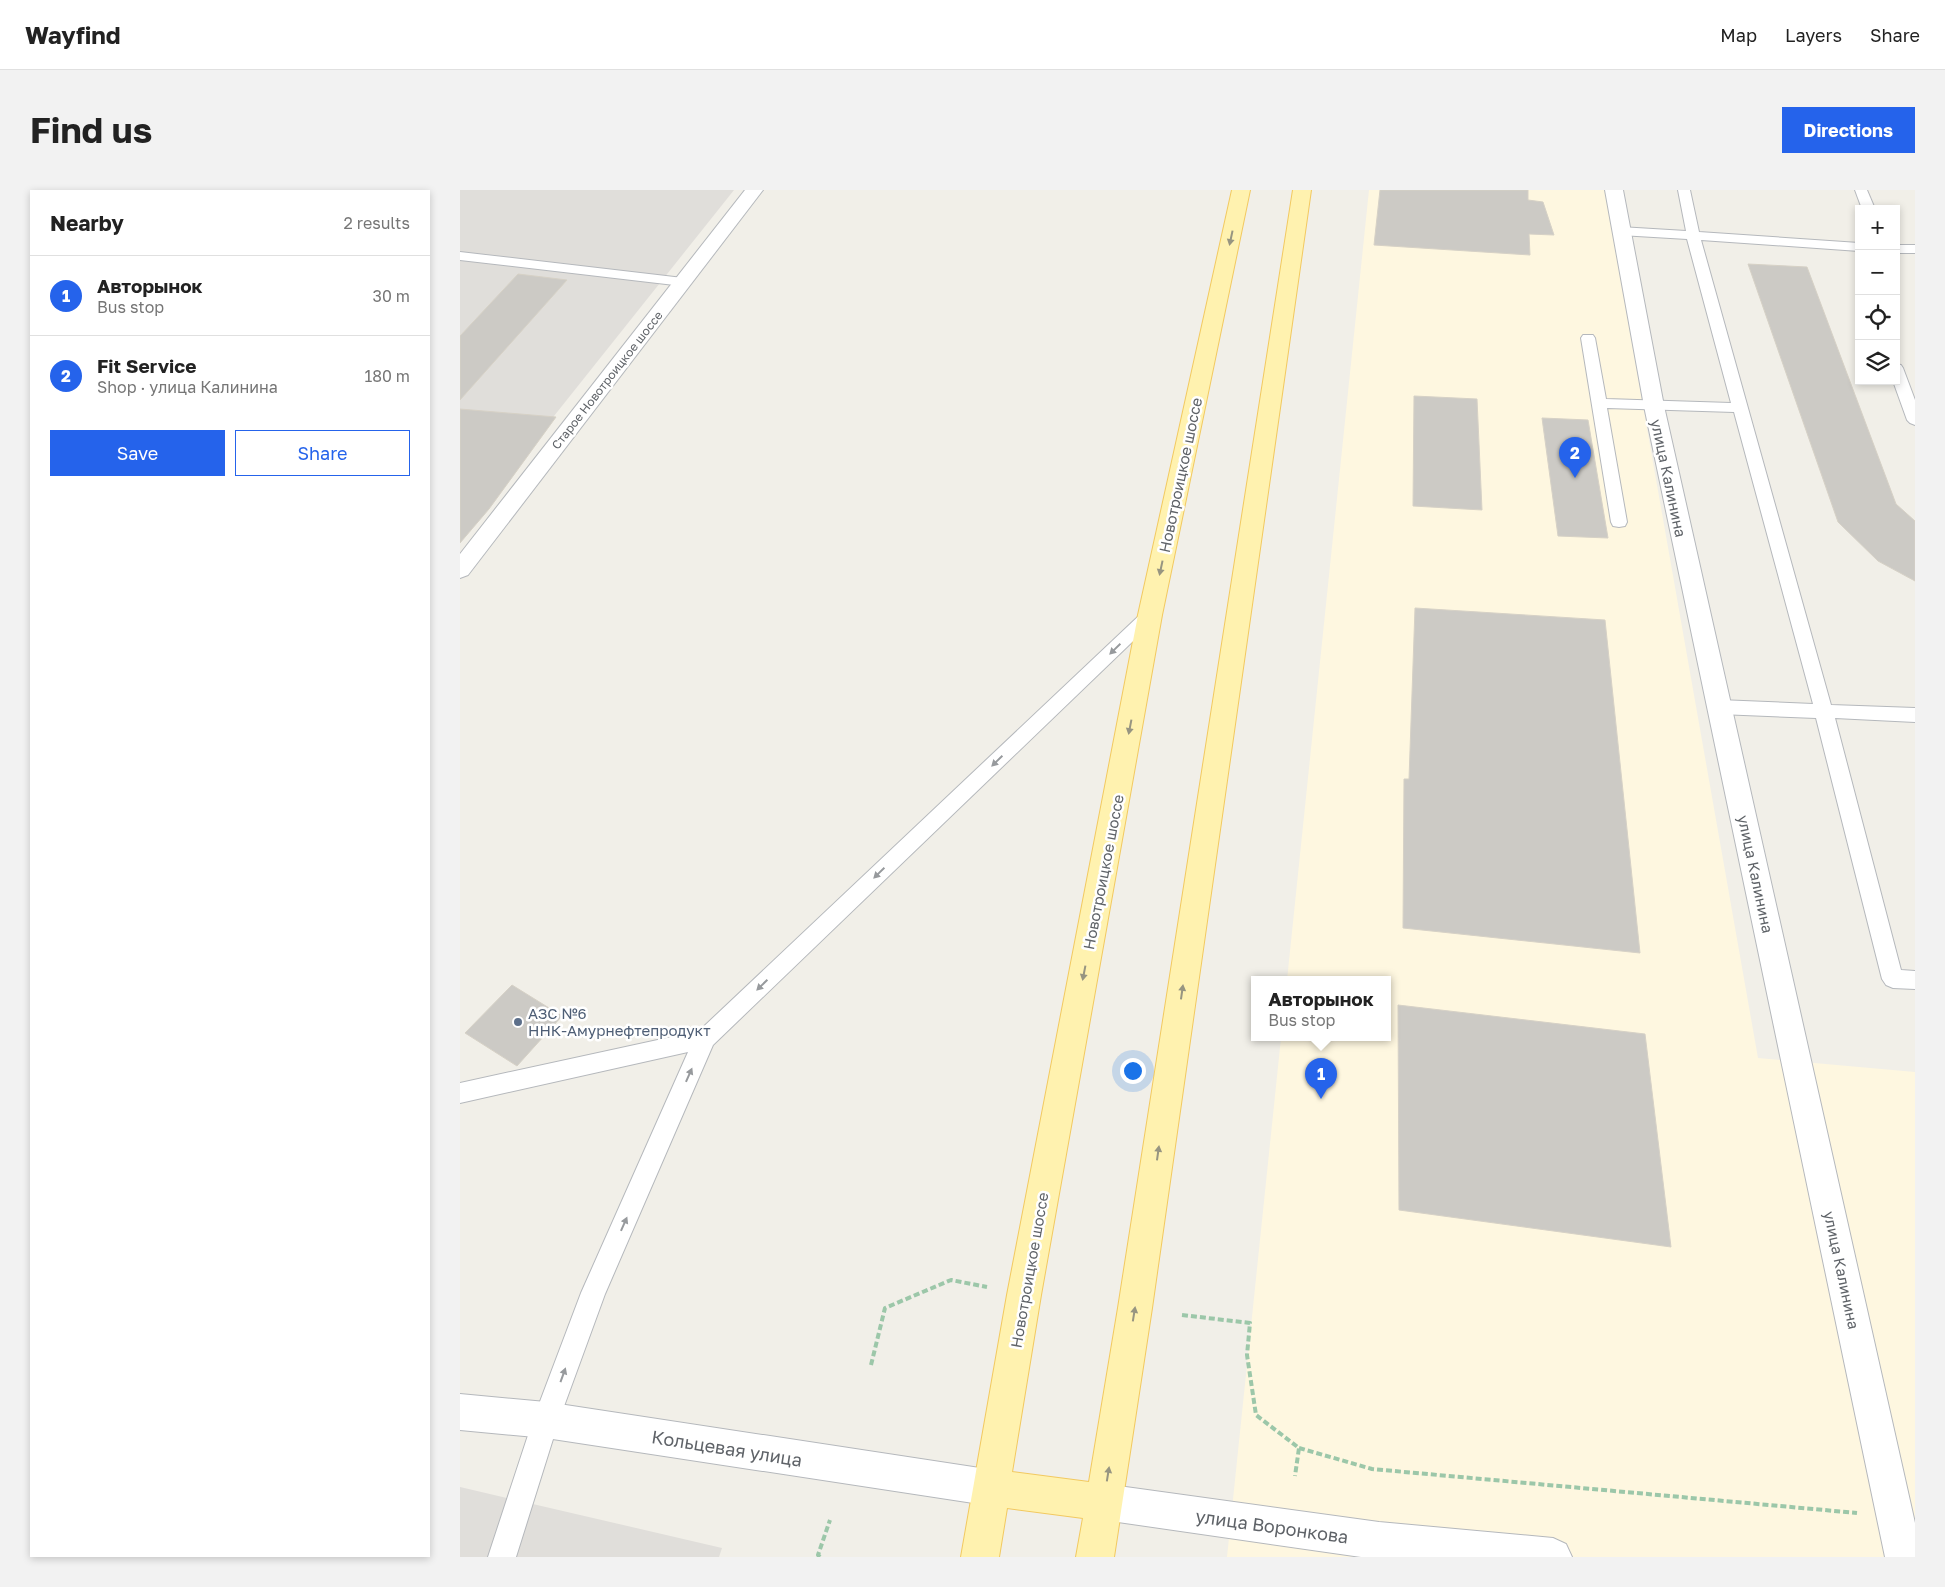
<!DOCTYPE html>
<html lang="en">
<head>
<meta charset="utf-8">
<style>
  body { margin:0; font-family:"Golos Text",sans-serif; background:#f2f2f2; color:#222 }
  .controls { position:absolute; right:15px; top:15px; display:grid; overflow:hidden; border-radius:0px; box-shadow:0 2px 8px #0003 }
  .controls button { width:45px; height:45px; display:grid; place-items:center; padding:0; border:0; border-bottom:1px solid #e0e0e0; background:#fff; color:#222; font:25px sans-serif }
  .you { position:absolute; left:672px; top:880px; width:18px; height:18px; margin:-12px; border:4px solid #fff; border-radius:50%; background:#1a73e8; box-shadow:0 0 0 8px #1a73e833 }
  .badge { display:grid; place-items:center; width:32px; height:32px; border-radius:50%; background:#2563eb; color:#fff; font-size:16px; font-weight:700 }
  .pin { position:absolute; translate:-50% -41px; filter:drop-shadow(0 1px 2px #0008) }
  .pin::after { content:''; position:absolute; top:26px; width:18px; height:15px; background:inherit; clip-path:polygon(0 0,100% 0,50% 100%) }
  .popup { position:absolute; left:791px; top:786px; width:140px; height:65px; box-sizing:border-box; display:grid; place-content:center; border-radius:0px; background:#fff; filter:drop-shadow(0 1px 4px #0005); font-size:16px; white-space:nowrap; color:#767676 }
  .popup b { font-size:19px; color:#222 }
  .popup::after { content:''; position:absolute; left:50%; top:100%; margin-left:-10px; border:10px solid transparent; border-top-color:#fff }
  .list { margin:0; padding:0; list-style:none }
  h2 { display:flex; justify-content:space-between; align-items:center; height:65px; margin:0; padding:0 20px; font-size:21px }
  h2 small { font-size:16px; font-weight:400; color:#767676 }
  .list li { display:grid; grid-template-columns:32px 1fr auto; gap:15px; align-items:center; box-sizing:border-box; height:80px; padding:0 20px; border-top:1px solid #e0e0e0 }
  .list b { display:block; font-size:19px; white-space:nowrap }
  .list p { margin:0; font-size:16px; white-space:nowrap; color:#767676 }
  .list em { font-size:16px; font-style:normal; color:#767676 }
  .actions { display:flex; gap:10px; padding:15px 20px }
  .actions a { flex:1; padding:11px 0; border:1px solid #2563eb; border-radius:0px; text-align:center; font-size:18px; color:#2563eb }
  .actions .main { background:#2563eb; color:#fff }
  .icon { flex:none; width:28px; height:28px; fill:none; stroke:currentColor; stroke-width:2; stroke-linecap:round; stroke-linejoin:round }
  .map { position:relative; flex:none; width:1455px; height:1367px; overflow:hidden; border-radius:0px }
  header { display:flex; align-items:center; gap:30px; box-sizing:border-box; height:70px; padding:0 25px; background:#fff; border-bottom:1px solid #e0e0e0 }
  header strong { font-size:24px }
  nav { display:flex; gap:28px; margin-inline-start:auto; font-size:18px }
  .intro { display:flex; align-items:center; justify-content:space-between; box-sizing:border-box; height:120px; padding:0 30px }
  h1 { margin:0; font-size:35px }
  .button { padding:12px 22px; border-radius:0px; background:#2563eb; color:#fff; font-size:18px; font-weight:700 }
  main { display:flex; gap:30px; padding:0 30px }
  aside { flex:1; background:#fff; border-radius:0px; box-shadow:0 2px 8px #0003 }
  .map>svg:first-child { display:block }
  .commercial { fill:#fef7e0 }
  .industrial { fill:#e0deda }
  .building { fill:#cccac5; stroke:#d6d1c6 }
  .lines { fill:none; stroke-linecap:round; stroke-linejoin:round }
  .service-casing { stroke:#b5b8bc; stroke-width:2 }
  .minor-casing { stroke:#b5b8bc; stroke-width:2 }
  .tertiary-casing { stroke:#b5b8bc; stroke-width:2 }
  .primary-casing { stroke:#f2c960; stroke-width:2 }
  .path { stroke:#9cc7a9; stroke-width:4; stroke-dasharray:6 3; stroke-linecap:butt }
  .service { fill:#fff; fill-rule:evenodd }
  .minor { fill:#fff; fill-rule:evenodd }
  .tertiary { fill:#fff; fill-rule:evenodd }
  .primary { fill:#fff2af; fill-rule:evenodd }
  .oneway { fill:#979581 }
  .oneway2 { fill:#979a9d }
  .service-dot { fill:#5c6f8a; stroke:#fff; stroke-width:2 }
  .labels { text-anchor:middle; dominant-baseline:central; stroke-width:5; stroke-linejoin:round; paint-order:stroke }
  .far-street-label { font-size:12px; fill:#5f6368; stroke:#fff }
  .street-label { font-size:15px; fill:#5f6368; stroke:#fff }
  .service-label { font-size:15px; fill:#4e5e75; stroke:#fff; text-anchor:start }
  .near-street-label { font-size:18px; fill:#5f6368; stroke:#fff }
</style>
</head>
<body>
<header>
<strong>Wayfind</strong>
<nav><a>Map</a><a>Layers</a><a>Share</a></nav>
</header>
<div class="intro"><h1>Find us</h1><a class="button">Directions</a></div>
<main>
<aside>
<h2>Nearby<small>2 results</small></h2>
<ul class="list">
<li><span class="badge">1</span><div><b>Авторынок</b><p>Bus stop</p></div><em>30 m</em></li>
<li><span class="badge">2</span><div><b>Fit Service</b><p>Shop · улица Калинина</p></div><em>180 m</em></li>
</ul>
<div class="actions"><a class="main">Save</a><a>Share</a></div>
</aside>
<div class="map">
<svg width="1455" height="1367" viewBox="0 0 1455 1367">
  <rect width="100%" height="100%" fill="#f1efe8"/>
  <polygon class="commercial" points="909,0 1145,0 1298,868 1455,882 1455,1367 767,1367 821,848 927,848 927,790 827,790"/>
  <g class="industrial">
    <polygon points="0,0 274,0 0,344"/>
    <polygon points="0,1297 262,1358 259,1367 0,1367"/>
  </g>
  <g class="building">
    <polygon points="920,0 1068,0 1068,10 1083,12 1094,45 1069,44 1070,65 914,55"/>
    <polygon points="1288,74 1347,77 1436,314 1455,331 1455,391 1418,371 1378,332"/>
    <polygon points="58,84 107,90 0,210 0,146"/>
    <polygon points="954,206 1017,209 1022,320 953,316"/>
    <polygon points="0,219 96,227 29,319 0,353"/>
    <polygon points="1082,228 1128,230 1148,348 1098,346"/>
    <polygon points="955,418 1145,430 1180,763 943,738 944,589 949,589"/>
    <polygon points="52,795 102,826 57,876 5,843"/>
    <polygon points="938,815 1185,844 1211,1057 939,1020"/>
  </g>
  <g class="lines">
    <g class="service-casing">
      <g id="service">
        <polygon points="1218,0 1230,0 1239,42 1399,53 1399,61 1241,50 1371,515 1455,518 1455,532 1375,528 1441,780 1455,781 1455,799 1433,798 1426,795 1422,789 1356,528 1259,524 1253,522 1250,517 1253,512 1259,510 1353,514 1274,222 1147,218 1167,332 1165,336 1159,337 1153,336 1151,332 1121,148 1123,145 1133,145 1135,148 1146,209 1271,213 1227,49 1160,45 1153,41 1160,37 1226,41"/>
        <polygon points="1395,0 1407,0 1415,19 1402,19"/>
        <rect x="1436" y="55" width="19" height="8"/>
        <polygon points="0,62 223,88 230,92 223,96 0,70"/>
        <polygon points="1436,174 1441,175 1443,178 1455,210 1455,235 1450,233 1447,230 1433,191 1436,191"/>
        <polygon points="690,419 696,421 699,425 696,429 253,855 145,1104 99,1230 56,1367 28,1367 73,1230 121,1103 228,862 0,913 0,893 239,841 684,421"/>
      </g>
    </g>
    <g class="minor-casing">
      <g id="minor">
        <polygon points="285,0 303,0 8,385 0,388 0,364"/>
        <polygon points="1145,0 1163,0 1204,216 1455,1333 1455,1367 1425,1367 1184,216"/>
      </g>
    </g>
    <g class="tertiary-casing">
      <g id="tertiary">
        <polygon points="0,1204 86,1212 533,1280 546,1285 551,1298 546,1311 533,1316 86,1248 0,1240"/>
        <polygon points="644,1294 919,1332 1093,1348 1106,1354 1112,1367 901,1367 644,1330 631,1325 626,1312 631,1299"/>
      </g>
    </g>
    <g class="primary-casing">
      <polygon id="primary" points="772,0 790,0 702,425 581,1105 552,1282 629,1292 658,1118 833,0 851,0 692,1118 654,1367 616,1367 623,1328 547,1318 539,1367 501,1367 547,1105 678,425"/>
    </g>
    <g class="path">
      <polyline points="722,1125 790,1133 787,1165 796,1225 839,1258 835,1286"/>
      <polyline points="411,1175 425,1118 491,1090 527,1097"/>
      <polyline points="839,1258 912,1279 1397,1323"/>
      <polyline points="360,1367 358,1365 370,1330"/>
    </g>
    <use href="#service" class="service"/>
    <use href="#minor" class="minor"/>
    <use href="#tertiary" class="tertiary"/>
    <use href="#primary" class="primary"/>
  </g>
  <defs><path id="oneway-solid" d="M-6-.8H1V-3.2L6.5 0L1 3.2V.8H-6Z" transform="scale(1.25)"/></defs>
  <g class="oneway">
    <use href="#oneway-solid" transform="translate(771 48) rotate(102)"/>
    <use href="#oneway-solid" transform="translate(701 378) rotate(102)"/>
    <use href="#oneway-solid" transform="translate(670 537) rotate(101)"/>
    <use href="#oneway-solid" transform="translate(624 783) rotate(101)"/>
    <use href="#oneway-solid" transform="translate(722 802) rotate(-82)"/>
    <use href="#oneway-solid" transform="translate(698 963) rotate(-82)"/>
    <use href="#oneway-solid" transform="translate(674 1124) rotate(-81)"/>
    <use href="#oneway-solid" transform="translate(648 1284) rotate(-81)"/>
  </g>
  <g class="oneway2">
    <use href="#oneway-solid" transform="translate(655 459) rotate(136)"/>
    <use href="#oneway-solid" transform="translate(537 571) rotate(136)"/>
    <use href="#oneway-solid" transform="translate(419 683) rotate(136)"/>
    <use href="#oneway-solid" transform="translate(302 795) rotate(136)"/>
    <use href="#oneway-solid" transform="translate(229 885) rotate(-66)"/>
    <use href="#oneway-solid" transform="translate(164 1034) rotate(-66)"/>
    <use href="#oneway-solid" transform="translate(103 1185) rotate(-70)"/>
  </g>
  <circle class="service-dot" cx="58" cy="832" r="5"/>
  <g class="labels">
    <g class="far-street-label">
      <text transform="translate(147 190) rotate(-52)">Старое Новотроицкое шоссе</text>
    </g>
    <g class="street-label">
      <text transform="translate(720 285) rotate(-78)">Новотроицкое шоссе</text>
      <text transform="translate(1209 288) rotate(78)">улица Калинина</text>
      <text transform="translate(643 682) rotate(-79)">Новотроицкое шоссе</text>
      <text transform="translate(1296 684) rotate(78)">улица Калинина</text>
      <text transform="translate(569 1080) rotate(-80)">Новотроицкое шоссе</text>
      <text transform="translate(1382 1080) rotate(78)">улица Калинина</text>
    </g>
    <g class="service-label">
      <text x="68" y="823">АЗС №6<tspan x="68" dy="17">ННК-Амурнефтепродукт</tspan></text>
    </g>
    <g class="near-street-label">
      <text transform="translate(267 1258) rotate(9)">Кольцевая улица</text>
      <text transform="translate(812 1336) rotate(8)">улица Воронкова</text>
    </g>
  </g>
</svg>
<div class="controls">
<button>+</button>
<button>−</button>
<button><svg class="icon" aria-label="locate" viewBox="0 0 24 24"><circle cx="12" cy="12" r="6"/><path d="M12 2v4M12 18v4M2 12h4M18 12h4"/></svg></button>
<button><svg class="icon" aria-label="layers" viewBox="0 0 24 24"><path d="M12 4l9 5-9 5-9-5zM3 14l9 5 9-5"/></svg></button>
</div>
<div class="you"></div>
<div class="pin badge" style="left:861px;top:909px">1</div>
<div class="popup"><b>Авторынок</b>Bus stop</div>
<div class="pin badge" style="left:1115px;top:288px">2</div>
</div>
</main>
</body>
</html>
